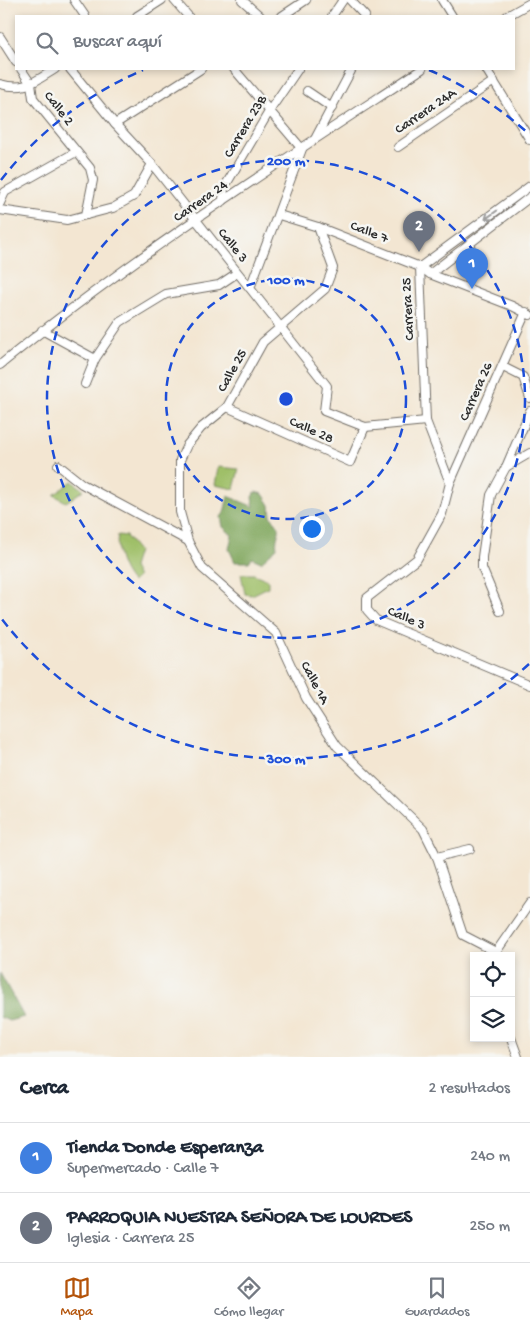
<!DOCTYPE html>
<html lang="es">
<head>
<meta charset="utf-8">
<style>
  body { margin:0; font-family:"Gochi Hand",sans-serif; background:#f2f2f3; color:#1f2937 }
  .controls { position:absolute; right:15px; bottom:15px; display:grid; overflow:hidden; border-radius:0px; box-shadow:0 2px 8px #0003 }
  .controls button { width:45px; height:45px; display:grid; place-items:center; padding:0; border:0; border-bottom:1px solid #e0e1e3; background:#fff; color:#1f2937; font:25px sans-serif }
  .you { position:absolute; left:311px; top:528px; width:18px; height:18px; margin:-12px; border:4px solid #fff; border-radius:50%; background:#1a73e8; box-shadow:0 0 0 8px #1a73e833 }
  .badge { display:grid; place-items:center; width:32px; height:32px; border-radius:50%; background:#b45309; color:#fff; font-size:16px; font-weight:700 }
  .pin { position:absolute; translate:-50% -41px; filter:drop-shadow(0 1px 2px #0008) }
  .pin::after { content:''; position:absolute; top:26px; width:18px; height:15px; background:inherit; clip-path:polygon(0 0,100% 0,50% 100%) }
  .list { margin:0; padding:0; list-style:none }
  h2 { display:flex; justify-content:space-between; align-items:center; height:65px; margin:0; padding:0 20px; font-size:21px }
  h2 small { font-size:16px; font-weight:400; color:#747a83 }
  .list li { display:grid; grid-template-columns:32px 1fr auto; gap:15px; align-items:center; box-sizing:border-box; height:70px; padding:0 20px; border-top:1px solid #e0e1e3 }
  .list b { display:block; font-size:19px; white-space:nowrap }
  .list p { margin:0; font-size:16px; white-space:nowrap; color:#747a83 }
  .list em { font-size:16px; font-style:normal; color:#747a83 }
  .icon { flex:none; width:28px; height:28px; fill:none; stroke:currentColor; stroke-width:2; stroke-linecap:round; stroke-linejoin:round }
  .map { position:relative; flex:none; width:530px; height:1057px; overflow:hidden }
  .search { position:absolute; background:#fff; box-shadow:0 2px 8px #0003; left:15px; right:15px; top:15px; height:55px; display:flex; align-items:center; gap:12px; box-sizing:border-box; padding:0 18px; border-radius:0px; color:#747a83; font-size:19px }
  .sheet { height:205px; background:#fff }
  nav { display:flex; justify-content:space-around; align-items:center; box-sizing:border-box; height:70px; border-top:1px solid #e0e1e3; background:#fff; font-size:14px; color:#747a83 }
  nav a { display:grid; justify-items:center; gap:2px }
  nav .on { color:#b45309 }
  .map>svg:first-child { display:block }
  .green { fill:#9fbf68; stroke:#65754a }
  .forest { fill:#7fa65c; stroke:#556844 }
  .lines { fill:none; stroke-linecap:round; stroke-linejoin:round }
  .street-casing { stroke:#716c65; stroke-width:10 }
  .street { stroke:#fff; stroke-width:8 }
  .oneway { stroke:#a0a0a0 }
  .ring { fill:none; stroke:#1d4ed8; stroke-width:2.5; stroke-dasharray:9 6 }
  .labels { text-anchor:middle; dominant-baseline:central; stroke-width:5; stroke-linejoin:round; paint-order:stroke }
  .street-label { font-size:14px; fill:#2b2b2b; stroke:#f6f6f2 }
  .centre { fill:#1d4ed8; stroke:#f6f6f2; stroke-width:2.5 }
  .ring-label { font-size:15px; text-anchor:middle; font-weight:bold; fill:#1d4ed8; stroke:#f6f6f2; stroke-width:5; stroke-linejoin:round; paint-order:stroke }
</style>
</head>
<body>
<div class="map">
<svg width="530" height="1057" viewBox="0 0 530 1057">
  <rect width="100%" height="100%" fill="#f6f6f2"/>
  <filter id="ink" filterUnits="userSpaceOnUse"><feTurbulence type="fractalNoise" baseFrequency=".02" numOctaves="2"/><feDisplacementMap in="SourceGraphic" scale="10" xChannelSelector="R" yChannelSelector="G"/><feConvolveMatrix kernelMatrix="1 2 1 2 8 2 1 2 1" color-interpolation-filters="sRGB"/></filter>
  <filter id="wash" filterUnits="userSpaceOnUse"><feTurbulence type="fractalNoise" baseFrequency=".0096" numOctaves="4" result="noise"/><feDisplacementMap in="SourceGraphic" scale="20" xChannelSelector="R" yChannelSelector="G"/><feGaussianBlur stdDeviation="1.12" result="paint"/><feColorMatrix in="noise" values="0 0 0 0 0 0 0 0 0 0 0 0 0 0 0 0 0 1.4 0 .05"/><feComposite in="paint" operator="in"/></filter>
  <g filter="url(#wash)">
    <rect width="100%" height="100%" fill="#f3e6d2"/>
    <g class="green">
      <polygon points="218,467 239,469 234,489 215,485"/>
      <polygon points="72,481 84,490 66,502 54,495"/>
      <path d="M118,535L126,536L138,551L133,567L138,577L132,582C121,569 115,551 118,535Z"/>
      <polygon points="241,574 254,574 268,580 268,587 252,595 245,594"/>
    </g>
    <g class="forest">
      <path d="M255,492L263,494L270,505L271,517C287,532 274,532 277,548L261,562L252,558L249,562H235L229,549L232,535L223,527L221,517L224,513L228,496L254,507L252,497Z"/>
      <polygon points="0,973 24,1017 9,1021 0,1017"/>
    </g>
  </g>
  <g filter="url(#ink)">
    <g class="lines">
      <g class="street-casing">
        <g id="street">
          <polyline points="74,0 85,16"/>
          <polyline points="174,0 188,16"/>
          <polyline points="242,0 260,16"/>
          <polyline points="350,0 365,16"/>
          <polyline points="442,0 452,16"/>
          <polyline points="137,16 162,0"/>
          <polyline points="282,16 306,0"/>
          <polyline points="332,16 343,0"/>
          <polyline points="507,16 530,3"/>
          <polyline points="0,37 16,62"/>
          <polyline points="21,69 31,84 33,98 90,168 93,180 86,215"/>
          <polyline points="70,69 115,124 152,164 327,386 324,411 365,427 426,421"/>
          <polyline points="234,69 302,149 250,288"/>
          <polyline points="486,69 530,140"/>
          <path d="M0,84C25,91 34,82 55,69"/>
          <polyline points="307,91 332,108"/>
          <polyline points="115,124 201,69"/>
          <polyline points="316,137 352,69"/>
          <polyline points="398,147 494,81"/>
          <polyline points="223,201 224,188 270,110 298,69"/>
          <polyline points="0,203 5,192 76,152"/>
          <polyline points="0,210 67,220 113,208 134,196 152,164"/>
          <polyline points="279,215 318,227 420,267 430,274 512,306 530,315"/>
          <polyline points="318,227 333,268 325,289 263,342 227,407 201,428 187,445 180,460 180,512 188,541 202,568 276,633 306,698 337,746 423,829 437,857 463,935 496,952 498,956"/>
          <polyline points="420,267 426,421 450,483"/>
          <polyline points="420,267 530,186"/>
          <polyline points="430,274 530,197"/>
          <polyline points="526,312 450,483 442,514 417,559 367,598 367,610 376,620 530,685"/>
          <polyline points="42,330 95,359"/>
          <path d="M0,365C133,256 279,163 422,69"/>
          <polyline points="503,367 523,377 530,398"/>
          <polyline points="85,384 95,359 120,322 166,294 219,285 237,273"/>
          <polyline points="227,407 350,462 365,427"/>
          <polyline points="58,465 82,484 188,541"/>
          <polyline points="506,467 530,453"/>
          <polyline points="500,611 482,568 482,557 491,495 506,467 530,411"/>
          <polyline points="437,857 470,849"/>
          <polyline points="496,952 530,903"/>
          <polyline points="511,1038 518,1057"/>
        </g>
      </g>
      <use href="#street" class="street"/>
    </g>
    <defs><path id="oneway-shaft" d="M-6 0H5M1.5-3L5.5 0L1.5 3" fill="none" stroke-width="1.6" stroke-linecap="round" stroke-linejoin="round" transform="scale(1.25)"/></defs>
    <use class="oneway" href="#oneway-shaft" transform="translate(491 215) rotate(144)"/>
  </g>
  <g class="ring">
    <circle cx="286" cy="399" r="120"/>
    <circle cx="286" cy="399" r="239"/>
    <path d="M529 664A359 359 0 0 1 1 618M1 180A359 359 0 0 1 143 70M429 70A359 359 0 0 1 529 134"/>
  </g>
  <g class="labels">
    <g class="street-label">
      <text transform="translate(58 109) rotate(52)">Calle 2</text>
      <text transform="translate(426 112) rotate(-34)">Carrera 24A</text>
      <text transform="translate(246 127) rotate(-59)">Carrera 23B</text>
      <text transform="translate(201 202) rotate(-35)">Carrera 24</text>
      <text transform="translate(369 233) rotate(21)">Calle 7</text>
      <text transform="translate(232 246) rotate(51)">Calle 3</text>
      <text transform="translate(409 309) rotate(-93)">Carrera 25</text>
      <text transform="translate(233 371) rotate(-61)">Calle 25</text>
      <text transform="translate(477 392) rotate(-66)">Carrera 26</text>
      <text transform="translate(311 431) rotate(24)">Calle 28</text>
      <text transform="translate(406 619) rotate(23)">Calle 3</text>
      <text transform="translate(314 683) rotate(62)">Calle 1A</text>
    </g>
  </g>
  <circle cx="286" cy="399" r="8" class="centre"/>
  <g class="ring-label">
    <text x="286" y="165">200 m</text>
    <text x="286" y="284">100 m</text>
    <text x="286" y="763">300 m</text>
  </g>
</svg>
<div class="controls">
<button><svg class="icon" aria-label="locate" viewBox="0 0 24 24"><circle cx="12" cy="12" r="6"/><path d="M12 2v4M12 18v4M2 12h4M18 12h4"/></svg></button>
<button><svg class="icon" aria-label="layers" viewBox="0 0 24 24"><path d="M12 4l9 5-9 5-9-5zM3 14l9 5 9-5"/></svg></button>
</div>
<div class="you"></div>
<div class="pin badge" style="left:472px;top:289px;background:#3f7fe0">1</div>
<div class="pin badge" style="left:419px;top:252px;background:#6b7280">2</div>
<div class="search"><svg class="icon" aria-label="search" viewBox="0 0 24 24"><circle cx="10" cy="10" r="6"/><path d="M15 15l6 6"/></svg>Buscar aquí</div>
</div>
<section class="sheet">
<h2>Cerca<small>2 resultados</small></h2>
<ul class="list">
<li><span class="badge" style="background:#3f7fe0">1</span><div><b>Tienda Donde Esperanza</b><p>Supermercado · Calle 7</p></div><em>240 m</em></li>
<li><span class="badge" style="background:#6b7280">2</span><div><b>PARROQUIA NUESTRA SEÑORA DE LOURDES</b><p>Iglesia · Carrera 25</p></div><em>250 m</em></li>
</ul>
</section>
<nav>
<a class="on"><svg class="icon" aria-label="map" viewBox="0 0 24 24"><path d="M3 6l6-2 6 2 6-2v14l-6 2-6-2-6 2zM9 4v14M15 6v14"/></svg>Mapa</a>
<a><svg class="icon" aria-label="directions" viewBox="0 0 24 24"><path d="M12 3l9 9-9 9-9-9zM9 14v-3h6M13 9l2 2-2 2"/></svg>Cómo llegar</a>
<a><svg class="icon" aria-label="saved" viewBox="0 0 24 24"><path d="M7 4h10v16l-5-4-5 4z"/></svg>Guardados</a>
</nav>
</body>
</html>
